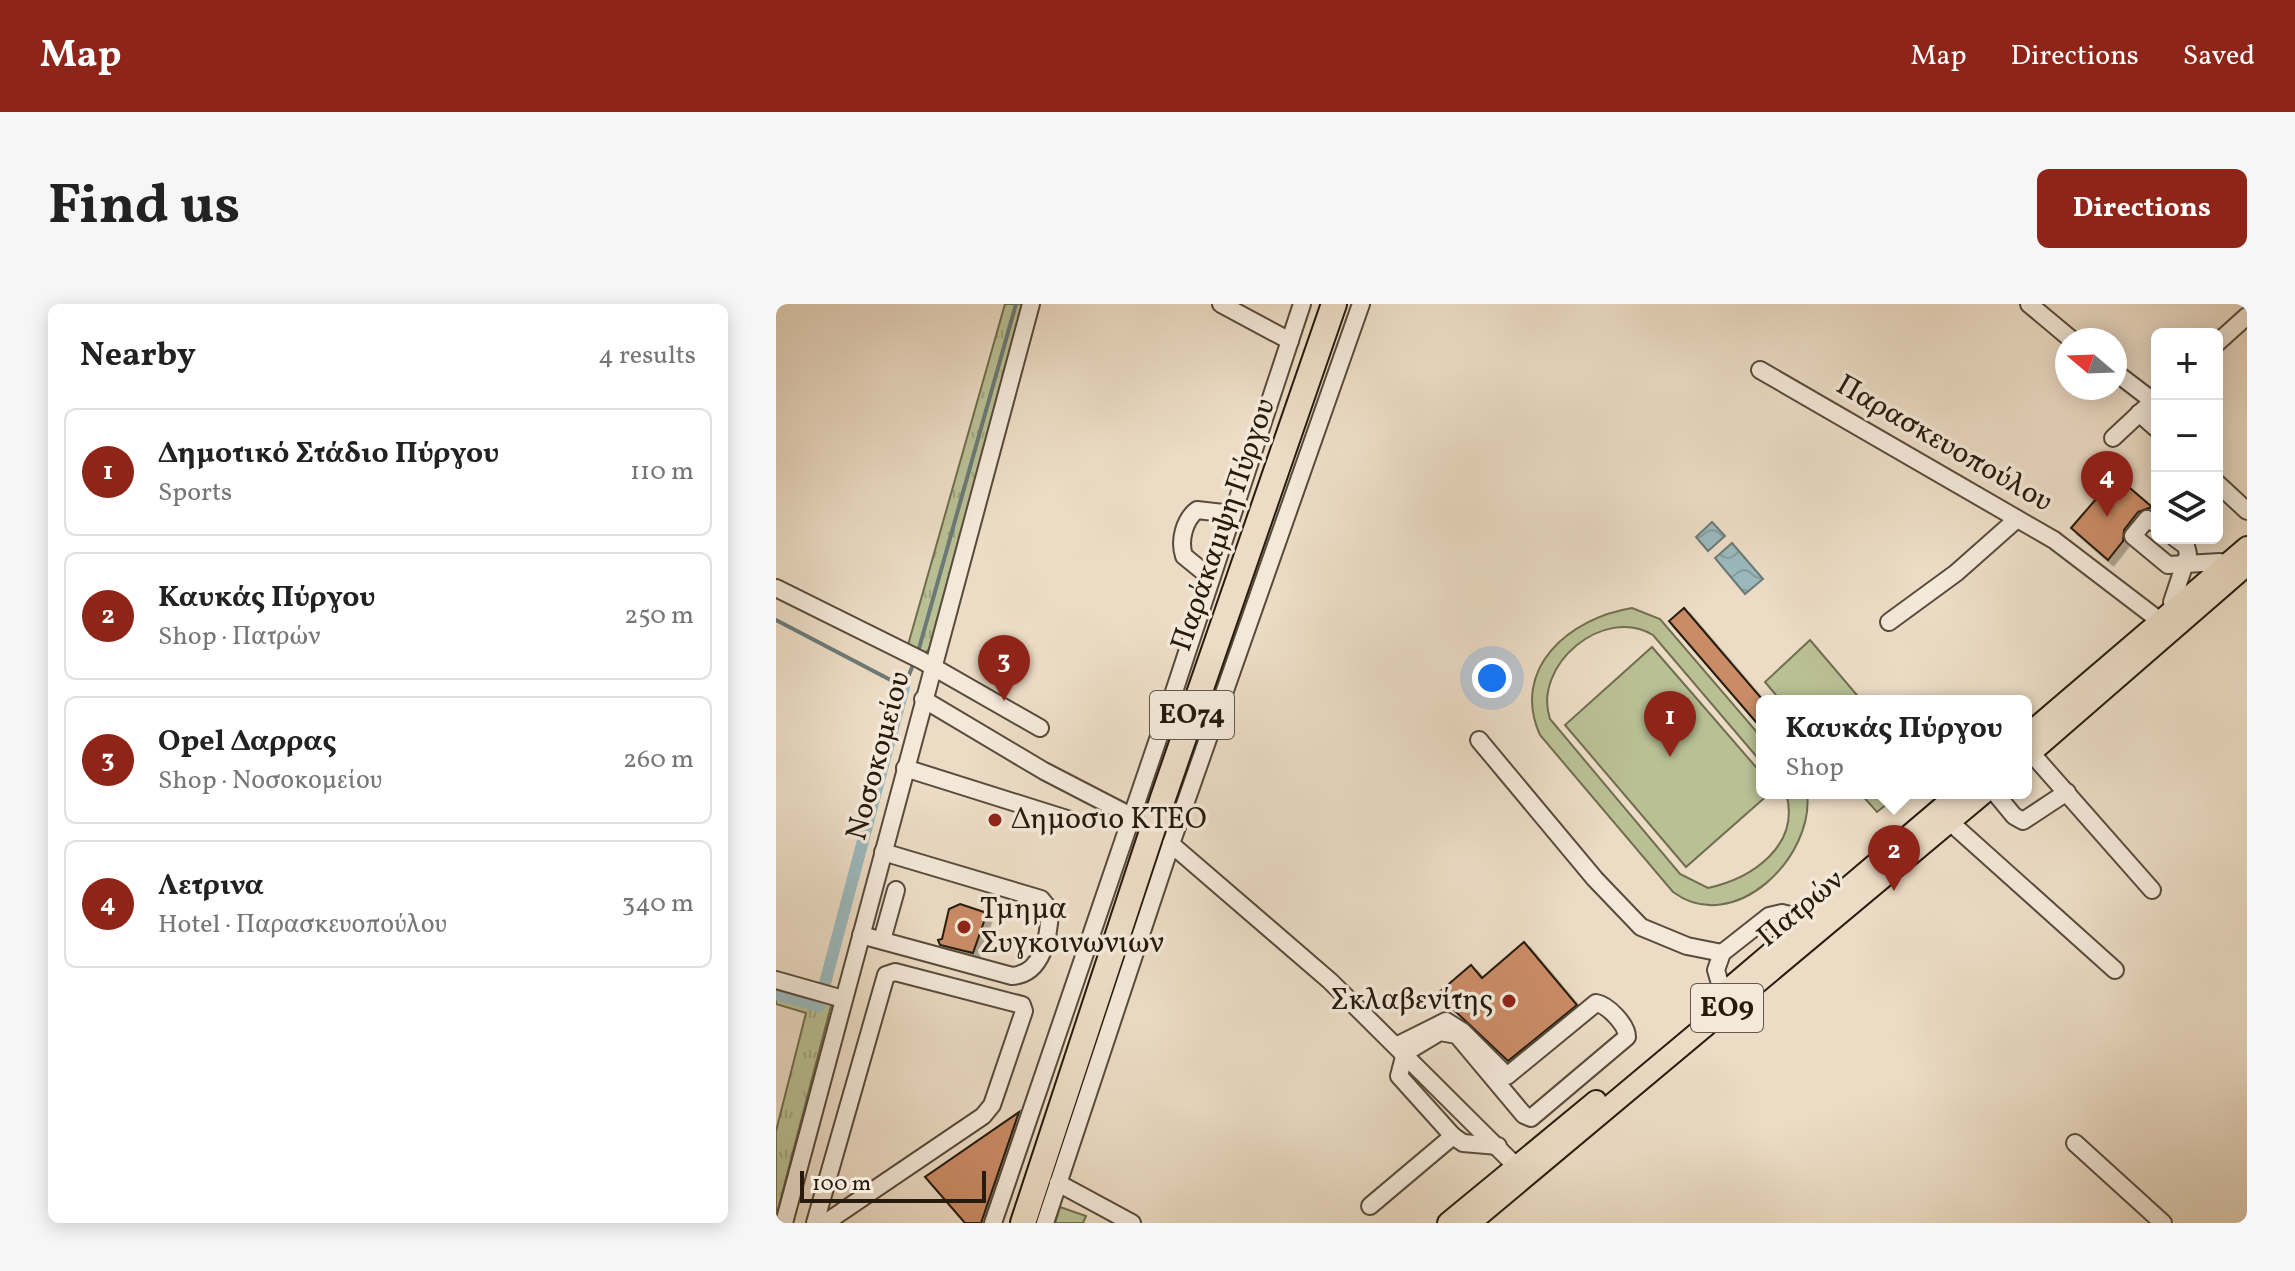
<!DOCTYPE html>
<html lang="en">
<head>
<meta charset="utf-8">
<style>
  body { margin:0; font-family:Vollkorn,serif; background:#f6f6f6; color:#222 }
  .controls { position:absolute; right:24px; top:24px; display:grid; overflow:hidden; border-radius:12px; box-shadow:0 4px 20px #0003 }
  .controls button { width:72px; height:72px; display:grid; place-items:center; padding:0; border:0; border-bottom:2px solid #e0e0e0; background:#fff; color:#222; font:40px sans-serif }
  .compass { position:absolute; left:1279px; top:24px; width:72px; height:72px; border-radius:50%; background:#fff; box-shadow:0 4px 20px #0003; rotate:289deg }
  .scale { position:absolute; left:24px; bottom:20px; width:186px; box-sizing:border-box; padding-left:8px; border:4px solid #261b0d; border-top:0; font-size:22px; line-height:28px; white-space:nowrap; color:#261b0d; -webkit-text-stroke:6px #f3e8d9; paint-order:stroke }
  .you { position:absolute; left:716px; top:374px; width:28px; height:28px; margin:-20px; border:6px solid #fff; border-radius:50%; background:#1a73e8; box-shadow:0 0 0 12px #1a73e833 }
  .badge { display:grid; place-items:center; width:52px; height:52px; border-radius:50%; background:#8f2418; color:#fff; font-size:26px; font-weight:700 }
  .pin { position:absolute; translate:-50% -66px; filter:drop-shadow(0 2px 4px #0008) }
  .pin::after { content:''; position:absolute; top:42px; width:28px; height:24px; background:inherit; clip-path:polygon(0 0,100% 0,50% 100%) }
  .popup { position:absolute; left:980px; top:391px; width:276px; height:104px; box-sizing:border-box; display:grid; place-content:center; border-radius:12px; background:#fff; filter:drop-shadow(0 2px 6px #0005); font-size:26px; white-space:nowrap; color:#767676 }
  .popup b { font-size:30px; color:#222 }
  .popup::after { content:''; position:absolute; left:50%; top:100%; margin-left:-16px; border:16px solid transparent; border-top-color:#fff }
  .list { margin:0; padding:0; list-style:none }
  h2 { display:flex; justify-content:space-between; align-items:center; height:104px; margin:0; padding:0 32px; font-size:34px }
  h2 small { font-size:26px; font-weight:400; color:#767676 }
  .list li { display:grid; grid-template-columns:52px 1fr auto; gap:24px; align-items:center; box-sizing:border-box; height:128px; margin:0 16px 16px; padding:0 16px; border:2px solid #e0e0e0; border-radius:12px }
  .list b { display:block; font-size:30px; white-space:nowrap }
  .list p { margin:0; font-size:26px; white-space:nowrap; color:#767676 }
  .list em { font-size:26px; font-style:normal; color:#767676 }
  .icon { flex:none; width:44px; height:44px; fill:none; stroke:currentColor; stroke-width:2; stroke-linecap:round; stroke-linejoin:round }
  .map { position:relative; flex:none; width:1471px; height:919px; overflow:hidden; border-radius:12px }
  header { display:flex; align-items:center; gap:48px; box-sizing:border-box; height:112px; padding:0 40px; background:#8f2418; color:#fff }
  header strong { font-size:38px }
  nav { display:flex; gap:44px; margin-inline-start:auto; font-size:28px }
  .intro { display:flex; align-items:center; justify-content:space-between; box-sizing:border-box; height:192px; padding:0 48px }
  h1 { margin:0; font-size:56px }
  .button { padding:20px 36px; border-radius:12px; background:#8f2418; color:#fff; font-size:28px; font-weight:700 }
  main { display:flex; gap:48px; padding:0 48px }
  aside { flex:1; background:#fff; border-radius:12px; box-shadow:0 4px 20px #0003 }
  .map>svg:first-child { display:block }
  .grass { fill:url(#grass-tufts); stroke:#706e50; stroke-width:2 }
  .garden { fill:#b9c094; stroke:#706e50; stroke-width:2 }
  .water { fill:url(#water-waves); stroke:#6c7a77; stroke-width:2 }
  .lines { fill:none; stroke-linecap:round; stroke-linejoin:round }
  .stream { stroke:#6c7a77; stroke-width:4 }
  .canal { stroke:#9bb9bd; stroke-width:12 }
  .building { fill:#ca8c66; stroke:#261b0d; stroke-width:2; filter:url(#shadow) }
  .minor-casing { stroke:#584b3b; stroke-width:20 }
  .major-casing { stroke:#261b0d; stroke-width:24 }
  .highway-casing { stroke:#261b0d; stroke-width:28 }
  .minor { stroke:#f3e8d9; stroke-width:16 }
  .major { stroke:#ecdcc5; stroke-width:20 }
  .highway { stroke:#ecdcc5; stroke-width:24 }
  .poi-dot { fill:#8f2418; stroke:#f3e8d9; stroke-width:3 }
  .labels { text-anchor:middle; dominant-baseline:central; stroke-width:7; stroke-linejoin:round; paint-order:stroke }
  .shield { fill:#f3e8d9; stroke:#64584a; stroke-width:2 }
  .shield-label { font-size:28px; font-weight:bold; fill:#261b0d }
  .street-label { font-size:30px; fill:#261b0d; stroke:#f3e8d9 }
  .poi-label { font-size:30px; fill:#261b0d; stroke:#f3e8d9; text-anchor:start }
</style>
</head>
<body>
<header>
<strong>Map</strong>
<nav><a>Map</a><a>Directions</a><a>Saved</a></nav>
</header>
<div class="intro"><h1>Find us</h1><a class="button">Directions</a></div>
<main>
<aside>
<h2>Nearby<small>4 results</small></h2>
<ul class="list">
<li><span class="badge">1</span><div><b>Δημοτικό Στάδιο Πύργου</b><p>Sports</p></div><em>110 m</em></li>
<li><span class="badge">2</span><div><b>Καυκάς Πύργου</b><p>Shop · Πατρών</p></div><em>250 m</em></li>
<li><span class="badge">3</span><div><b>Opel Δαρρας</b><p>Shop · Νοσοκομείου</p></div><em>260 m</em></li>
<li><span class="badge">4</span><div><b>Λετρινα</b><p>Hotel · Παρασκευοπούλου</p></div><em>340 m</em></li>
</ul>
</aside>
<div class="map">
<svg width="1471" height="919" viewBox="0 0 1471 919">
  <defs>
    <pattern id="grass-tufts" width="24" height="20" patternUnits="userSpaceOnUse" patternTransform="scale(2)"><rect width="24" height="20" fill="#b9c094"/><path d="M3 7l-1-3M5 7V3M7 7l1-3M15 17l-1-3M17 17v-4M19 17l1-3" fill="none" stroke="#9fa47e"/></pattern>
    <pattern id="water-waves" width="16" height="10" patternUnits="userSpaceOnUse" patternTransform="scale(2)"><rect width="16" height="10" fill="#9bb9bd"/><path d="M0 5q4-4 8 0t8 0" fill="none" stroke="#859ea1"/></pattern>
    <filter id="shadow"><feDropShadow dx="5.5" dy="5.5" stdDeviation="0" flood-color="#0004"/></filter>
  </defs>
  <rect width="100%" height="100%" fill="#ecdcc5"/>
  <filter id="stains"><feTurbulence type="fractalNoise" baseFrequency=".0025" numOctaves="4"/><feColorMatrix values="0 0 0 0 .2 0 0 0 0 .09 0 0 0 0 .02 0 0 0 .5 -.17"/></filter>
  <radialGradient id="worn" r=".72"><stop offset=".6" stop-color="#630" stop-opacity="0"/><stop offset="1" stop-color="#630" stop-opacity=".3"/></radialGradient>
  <g class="grass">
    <polygon points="229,0 248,0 153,345 148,351 130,348"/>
    <polygon points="0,682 56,698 0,913 0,827 30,709 0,700"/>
    <polygon points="284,903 310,912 307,919 279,919"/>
  </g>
  <g class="garden">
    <path d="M856,304L884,315L986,434V459L877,331C828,301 756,361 774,415L904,570L932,584C977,574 1025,541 1010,489H1031C1039,553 958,633 897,588L764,431C734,364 794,314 856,304Z"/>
    <polygon points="1034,336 1086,397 1005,397 989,378"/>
    <polygon points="876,343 986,470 986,489 994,489 910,563 789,421"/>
    <polygon points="1084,489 1125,489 1101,508"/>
  </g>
  <g class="water">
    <polygon points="936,218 949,232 932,247 920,233"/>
    <polygon points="956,239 987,275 969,290 939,254"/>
  </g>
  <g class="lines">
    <g class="stream">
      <polyline points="0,316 128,383 139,356"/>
      <polyline points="142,348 240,0"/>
    </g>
    <g class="canal">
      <polyline points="48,683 128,383"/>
      <polyline points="0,690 43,702"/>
    </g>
  </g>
  <g class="building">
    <polygon points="1340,172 1376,203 1362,208 1348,226 1347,237 1332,256 1295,224"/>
    <polygon points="908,304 986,395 986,425 893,317"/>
    <polygon points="184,600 211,609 197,649 164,641 162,636 166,635 173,605"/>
    <polygon points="748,638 801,701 732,757 661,690 695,661 706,674"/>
    <polygon points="243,808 205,919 189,919 149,873"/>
  </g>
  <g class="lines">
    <g class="minor-casing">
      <g id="minor">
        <polyline points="445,0 514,37"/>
        <polyline points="1253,0 1296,36"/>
        <polyline points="1441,39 1471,12"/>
        <polyline points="984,66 1278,236 1392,323"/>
        <polyline points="1339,68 1377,97"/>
        <polyline points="1363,109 1381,125"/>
        <polyline points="1337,134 1381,93"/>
        <polyline points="1441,179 1471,207"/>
        <polyline points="1381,220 1371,215 1357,232 1392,261 1444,258 1456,264"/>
        <path d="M435,274L408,252C403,237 408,216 421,206L456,210"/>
        <polyline points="0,284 145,356 264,424"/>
        <polyline points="1399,311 1396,298 1412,250 1410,242 1399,234"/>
        <polyline points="1113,318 1180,269 1241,215"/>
        <polyline points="147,395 268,467 355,512"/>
        <polyline points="703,436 819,575 865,623 911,642 946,649"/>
        <polyline points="1250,443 1376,586"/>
        <polyline points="129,464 294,516"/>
        <polyline points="1219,489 1238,512 1247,517 1291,488"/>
        <polyline points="1174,518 1339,666"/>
        <polyline points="395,540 554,677 747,869"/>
        <path d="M85,631L236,672C267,670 273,632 274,606L265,595L107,548"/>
        <polyline points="106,636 120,586"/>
        <polyline points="0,676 67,695"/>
        <polyline points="947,690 940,666 946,649 993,612 1006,609 1033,616"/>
        <path d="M622,741L670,717L686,727L731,772L820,699C832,701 851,721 851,733L755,814L748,811L681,731L664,728L629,749L623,772L677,832L687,839L722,842"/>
        <polyline points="1299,839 1387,919"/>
        <polyline points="282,879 356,919"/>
        <polyline points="594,902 677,832"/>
        <polyline points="8,919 255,0"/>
        <polyline points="39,919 110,671 119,668 246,701 248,707 216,801 207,812 49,919"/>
        <polyline points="217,919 392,406 526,0"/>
        <polyline points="269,919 395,540 585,0"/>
      </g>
    </g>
    <g class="major-casing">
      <g id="major">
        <polyline points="1250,432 1471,243"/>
        <polyline points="1250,453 1471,261"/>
        <polyline points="936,699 1183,489"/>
        <polyline points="672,919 820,797"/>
        <polyline points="694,919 1208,489"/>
      </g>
    </g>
    <g class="highway-casing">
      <polyline id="highway" points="247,919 387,494 558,0"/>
    </g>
    <use href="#minor" class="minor"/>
    <use href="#major" class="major"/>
    <use href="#highway" class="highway"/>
  </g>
  <g class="poi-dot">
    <circle cx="219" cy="516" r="8"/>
    <circle cx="188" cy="623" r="8"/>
    <circle cx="733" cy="697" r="8"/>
  </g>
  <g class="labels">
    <g class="shield">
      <rect x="374" y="387" width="84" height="48" rx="6"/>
      <rect x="915" y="680" width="72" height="48" rx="6"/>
    </g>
    <g class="shield-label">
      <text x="416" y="411">ΕΟ74</text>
      <text x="951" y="704">ΕΟ9</text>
    </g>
    <g class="street-label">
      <text transform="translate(1168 140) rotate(30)">Παρασκευοπούλου</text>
      <text transform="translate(448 221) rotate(-71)">Παράκαμψη Πύργου</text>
      <text transform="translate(103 452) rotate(-75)">Νοσοκομείου</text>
      <text transform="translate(1025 605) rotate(-40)">Πατρών</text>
    </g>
    <g class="poi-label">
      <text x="235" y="516">Δημοσιο ΚΤΕΟ</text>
      <text x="204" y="606">Τμημα<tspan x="204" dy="34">Συγκοινωνιων</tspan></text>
      <text x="717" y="697" text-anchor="end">Σκλαβενίτης</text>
    </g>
  </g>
  <rect width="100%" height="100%" filter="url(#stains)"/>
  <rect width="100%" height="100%" fill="url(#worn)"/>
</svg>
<div class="controls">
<button>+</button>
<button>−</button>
<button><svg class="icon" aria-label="layers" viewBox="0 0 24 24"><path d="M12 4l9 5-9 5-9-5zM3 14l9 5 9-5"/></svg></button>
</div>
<svg class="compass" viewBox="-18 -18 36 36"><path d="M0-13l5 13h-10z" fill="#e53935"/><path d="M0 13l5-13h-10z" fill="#767676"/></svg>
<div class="scale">100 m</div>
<div class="you"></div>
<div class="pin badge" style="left:894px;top:453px">1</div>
<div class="pin badge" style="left:1118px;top:587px">2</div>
<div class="popup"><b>Καυκάς Πύργου</b>Shop</div>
<div class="pin badge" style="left:228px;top:397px">3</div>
<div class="pin badge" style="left:1331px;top:213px">4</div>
</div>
</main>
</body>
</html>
